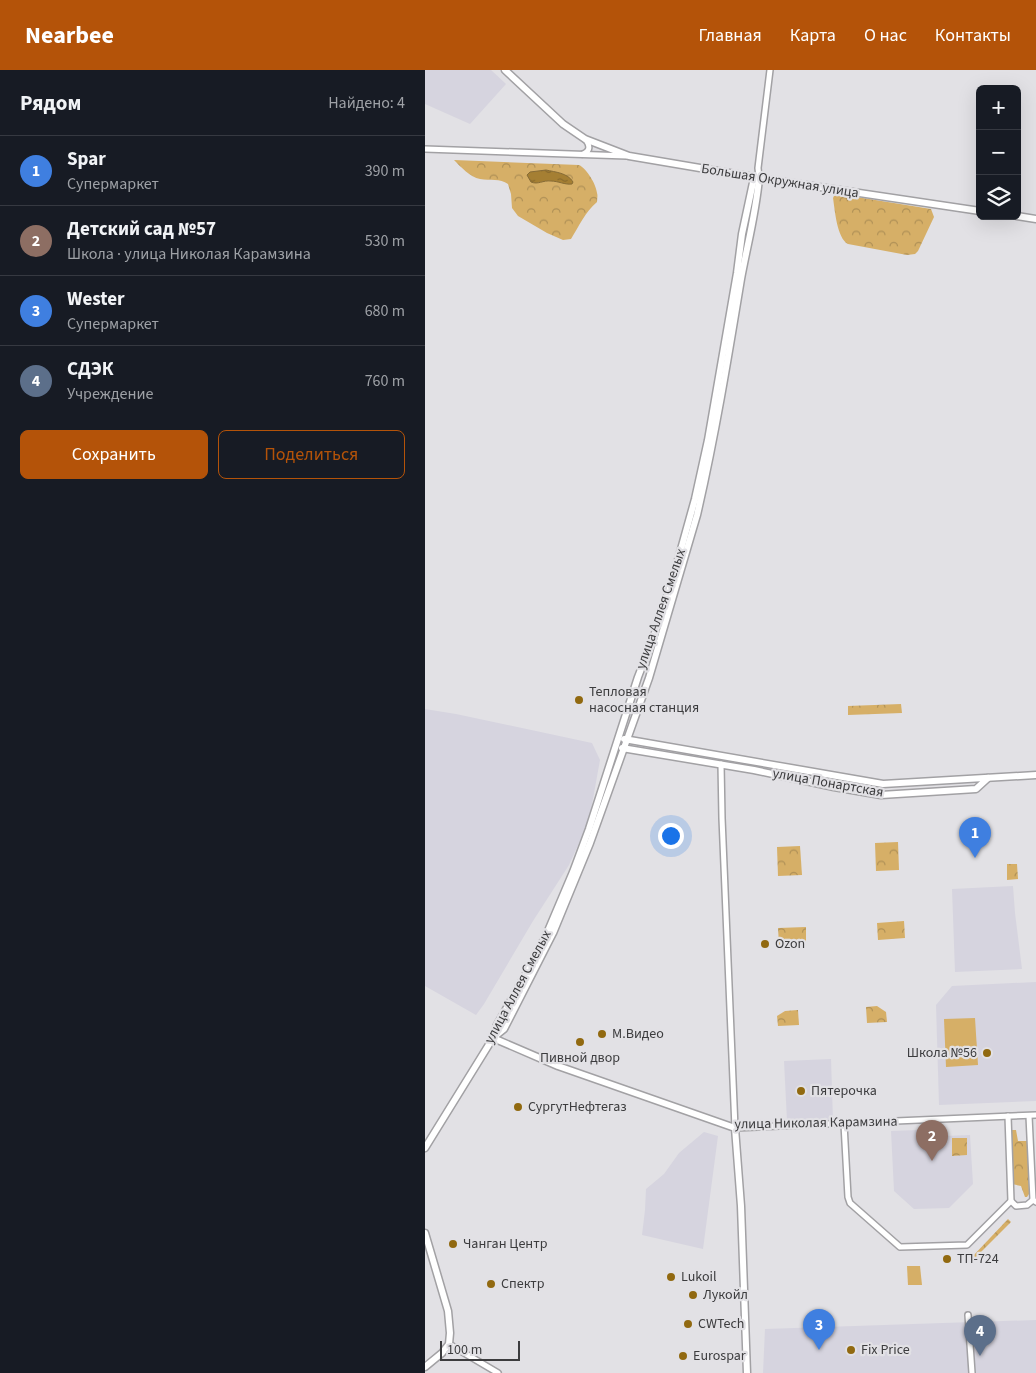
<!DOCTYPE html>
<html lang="ru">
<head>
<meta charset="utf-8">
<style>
  body { margin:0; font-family:"Source Sans 3",sans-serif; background:#20242c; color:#f1f3f6 }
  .controls { position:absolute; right:15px; top:15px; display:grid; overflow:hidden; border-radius:8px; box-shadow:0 5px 20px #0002 }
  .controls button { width:45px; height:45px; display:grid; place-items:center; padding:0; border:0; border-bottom:1px solid #363941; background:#171b24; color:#f1f3f6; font:25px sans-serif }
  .scale { position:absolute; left:15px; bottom:12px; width:80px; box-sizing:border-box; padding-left:5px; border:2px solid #3c3c3e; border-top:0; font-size:14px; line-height:18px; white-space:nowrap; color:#3c3c3e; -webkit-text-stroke:4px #e2e1e5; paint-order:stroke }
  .you { position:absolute; left:245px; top:765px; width:18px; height:18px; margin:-12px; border:4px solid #fff; border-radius:50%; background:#1a73e8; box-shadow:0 0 0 8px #1a73e833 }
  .badge { display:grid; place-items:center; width:32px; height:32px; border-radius:50%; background:#b45309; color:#fff; font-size:16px; font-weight:700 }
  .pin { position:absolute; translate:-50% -41px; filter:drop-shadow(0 1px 2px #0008) }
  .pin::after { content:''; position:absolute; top:26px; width:18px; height:15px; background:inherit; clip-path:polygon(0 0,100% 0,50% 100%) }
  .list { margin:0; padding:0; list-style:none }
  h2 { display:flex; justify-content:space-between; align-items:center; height:65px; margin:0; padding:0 20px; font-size:21px }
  h2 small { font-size:16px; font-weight:400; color:#9ea1a6 }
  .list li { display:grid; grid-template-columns:32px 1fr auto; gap:15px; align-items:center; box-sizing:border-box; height:70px; padding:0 20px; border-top:1px solid #363941 }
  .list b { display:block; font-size:19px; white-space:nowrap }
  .list p { margin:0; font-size:16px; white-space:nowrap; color:#9ea1a6 }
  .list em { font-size:16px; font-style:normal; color:#9ea1a6 }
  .actions { display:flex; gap:10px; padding:15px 20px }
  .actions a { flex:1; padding:11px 0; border:1px solid #b45309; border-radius:8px; text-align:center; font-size:18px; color:#b45309 }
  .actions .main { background:#b45309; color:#fff }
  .icon { flex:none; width:28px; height:28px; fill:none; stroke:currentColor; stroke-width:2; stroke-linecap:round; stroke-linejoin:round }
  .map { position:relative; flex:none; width:611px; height:1303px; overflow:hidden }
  header { display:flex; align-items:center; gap:30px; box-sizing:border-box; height:70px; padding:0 25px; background:#b45309; color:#fff }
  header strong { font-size:24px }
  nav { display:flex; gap:28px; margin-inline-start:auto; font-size:18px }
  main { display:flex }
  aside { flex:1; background:#171b24 }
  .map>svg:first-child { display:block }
  .built { fill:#d6d4df }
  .forest { fill:url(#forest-crowns) }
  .pitch { fill:#d6af67 }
  .water { fill:url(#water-ripples); stroke:#866b36 }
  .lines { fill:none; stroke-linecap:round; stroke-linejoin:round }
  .minor-casing { stroke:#a2a1a4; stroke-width:8 }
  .major-casing { stroke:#a2a1a4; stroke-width:9 }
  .minor { stroke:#fff; stroke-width:5 }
  .major { stroke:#fff; stroke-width:6 }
  .poi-dot { fill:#916910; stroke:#e2e1e5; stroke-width:2 }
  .labels { text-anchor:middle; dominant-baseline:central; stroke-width:4.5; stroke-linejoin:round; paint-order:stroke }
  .street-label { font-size:14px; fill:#3c3c3e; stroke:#e2e1e5 }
  .poi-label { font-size:14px; fill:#3c3c3e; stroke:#e2e1e5; text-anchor:start }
</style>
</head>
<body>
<header>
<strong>Nearbee</strong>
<nav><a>Главная</a><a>Карта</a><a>О нас</a><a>Контакты</a></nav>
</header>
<main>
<aside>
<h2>Рядом<small>Найдено: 4</small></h2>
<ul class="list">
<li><span class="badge" style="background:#3f7fe0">1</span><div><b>Spar</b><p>Супермаркет</p></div><em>390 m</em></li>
<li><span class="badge" style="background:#8d6e63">2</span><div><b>Детский сад №57</b><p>Школа · улица Николая Карамзина</p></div><em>530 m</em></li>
<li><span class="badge" style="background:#3f7fe0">3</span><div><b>Wester</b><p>Супермаркет</p></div><em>680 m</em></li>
<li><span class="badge" style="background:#5c6f8a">4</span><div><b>СДЭК</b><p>Учреждение</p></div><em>760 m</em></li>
</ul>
<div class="actions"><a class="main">Сохранить</a><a>Поделиться</a></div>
</aside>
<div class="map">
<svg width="611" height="1303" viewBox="0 0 611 1303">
  <defs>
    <pattern id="forest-crowns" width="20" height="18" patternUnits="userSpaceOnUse" patternTransform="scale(1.25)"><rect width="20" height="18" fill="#d6af67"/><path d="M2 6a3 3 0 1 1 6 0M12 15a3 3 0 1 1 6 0" fill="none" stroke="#af9056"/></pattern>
    <pattern id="water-ripples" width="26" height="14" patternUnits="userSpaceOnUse" patternTransform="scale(1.25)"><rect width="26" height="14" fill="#a57f33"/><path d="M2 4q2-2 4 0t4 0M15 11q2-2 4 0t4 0" fill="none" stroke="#88692d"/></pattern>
  </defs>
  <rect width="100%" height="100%" fill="#e2e1e5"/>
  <g class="built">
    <polygon points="0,0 66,0 81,14 45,54 0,34"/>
    <polygon points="0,639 31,644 167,673 175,690 164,751 144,795 108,851 59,934 51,945 0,916"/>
    <polygon points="588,816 590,843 597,899 530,902 527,819"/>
    <polygon points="611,912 611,1031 514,1035 511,935 527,916"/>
    <polygon points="406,989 408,1051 362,1051 359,991"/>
    <polygon points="493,1060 494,1067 545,1065 548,1114 524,1138 489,1139 469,1121 466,1061"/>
    <polygon points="279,1062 293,1066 278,1179 217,1165 220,1140 221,1119 239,1104 254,1083"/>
    <polygon points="611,1250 611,1303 338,1303 340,1259"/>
  </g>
  <g class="forest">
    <path d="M29,90L154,95C162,99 171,114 172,123C173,126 172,129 172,132C160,142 154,156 146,169L138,170L122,163L93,146L87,138L86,124L83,114C75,108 65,111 55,109C45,107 36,97 29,90Z"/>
    <path d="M413,124L506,139L509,147L493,181L490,184L482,185L423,174C412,168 410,141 408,128L409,126Z"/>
    <polygon points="476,634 477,643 423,645 423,636"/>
    <polygon points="473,772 474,800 451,801 450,773"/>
    <polygon points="375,776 377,805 353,806 352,777"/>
    <polygon points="582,794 592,794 593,809 582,810"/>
    <polygon points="479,851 480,868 453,870 452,853"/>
    <polygon points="381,857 381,874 354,875 353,858"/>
    <polygon points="452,936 461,942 462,952 442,953 441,937"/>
    <polygon points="373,940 374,955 353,956 352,946 360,941"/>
    <polygon points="586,1060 591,1060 593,1071 603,1071 604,1124 602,1127 600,1127 596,1116 587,1114"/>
    <polygon points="527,1068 542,1068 542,1085 527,1086"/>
    <polygon points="583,1149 586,1152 549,1189 547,1187"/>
  </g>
  <g class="pitch">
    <polygon points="550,948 553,995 521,997 519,949"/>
    <polygon points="482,1196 495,1196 497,1215 483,1215"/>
  </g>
  <path class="water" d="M121,100C130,102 143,103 148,112L147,114C140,115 133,111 126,111C118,110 113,115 106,112L102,105L105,102Z"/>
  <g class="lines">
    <g class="minor-casing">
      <g id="minor">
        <polyline points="0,79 202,86"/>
        <path d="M158,84C166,81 165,75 160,69"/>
        <polyline points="334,108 333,98 345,0"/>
        <polyline points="296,694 297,748 310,1058 611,1045"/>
        <polyline points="583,1046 586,1131"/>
        <polyline points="604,1046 608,1130"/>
        <polyline points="419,1054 423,1127 425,1133 475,1177 542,1175 586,1131 591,1136 602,1135 608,1130 611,1132"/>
        <polyline points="543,1245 547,1303"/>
        <polyline points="24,1274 73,1303"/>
      </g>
    </g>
    <g class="major-casing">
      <g id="major">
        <polyline points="80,0 138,54 160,69 204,86 334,108 555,141"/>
        <polyline points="592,146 611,149"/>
        <polyline points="199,669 458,714 611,705"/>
        <polyline points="197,678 329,700 409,717 456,725 551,719 563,708"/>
        <path d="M69,967L79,959L128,863L165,773L224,608L272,445C290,367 303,288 316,209C322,176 331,143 334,108"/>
        <polyline points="68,968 133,996 310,1058 316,1136 322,1303"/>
        <polyline points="0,1078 68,968 72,955 106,895 123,861 148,802 164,759 213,607 230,563 248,508 270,429 283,370 312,203 317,164 329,108"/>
        <polyline points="0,1163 23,1241 25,1263 24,1274 17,1283 0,1297"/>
      </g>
    </g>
    <use href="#minor" class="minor"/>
    <use href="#major" class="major"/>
  </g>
  <g class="poi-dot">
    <circle cx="154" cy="630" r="5"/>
    <circle cx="340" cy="874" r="5"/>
    <circle cx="177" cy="964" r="5"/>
    <circle cx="155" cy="972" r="5"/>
    <circle cx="562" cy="983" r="5"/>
    <circle cx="376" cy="1021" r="5"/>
    <circle cx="93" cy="1037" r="5"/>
    <circle cx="28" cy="1174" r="5"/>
    <circle cx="522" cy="1189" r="5"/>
    <circle cx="246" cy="1207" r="5"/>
    <circle cx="66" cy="1214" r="5"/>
    <circle cx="268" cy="1225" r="5"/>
    <circle cx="263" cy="1254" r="5"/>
    <circle cx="426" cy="1280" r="5"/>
    <circle cx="258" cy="1286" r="5"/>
  </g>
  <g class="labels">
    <g class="street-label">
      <text transform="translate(355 111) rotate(9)">Большая Окружная улица</text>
      <text transform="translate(236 539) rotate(-71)">улица Аллея Смелых</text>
      <text transform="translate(403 713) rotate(10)">улица Понартская</text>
      <text transform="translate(93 917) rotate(-62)">улица Аллея Смелых</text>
      <text transform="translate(391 1053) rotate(-1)">улица Николая Карамзина</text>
    </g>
    <g class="poi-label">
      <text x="164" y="622">Тепловая<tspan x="164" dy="16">насосная станция</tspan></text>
      <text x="350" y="874">Ozon</text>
      <text x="187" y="964">M.Видео</text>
      <text x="552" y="983" text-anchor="end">Школа №56</text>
      <text x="155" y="988" text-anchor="middle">Пивной двор</text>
      <text x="386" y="1021">Пятерочка</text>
      <text x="103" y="1037">СургутНефтегаз</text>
      <text x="38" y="1174">Чанган Центр</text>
      <text x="532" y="1189">ТП-724</text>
      <text x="256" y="1207">Lukoil</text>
      <text x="76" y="1214">Спектр</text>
      <text x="278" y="1225">Лукойл</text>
      <text x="273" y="1254">CWTech</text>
      <text x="436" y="1280">Fix Price</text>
      <text x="268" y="1286">Eurospar</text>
    </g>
  </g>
</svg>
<div class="controls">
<button>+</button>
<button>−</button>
<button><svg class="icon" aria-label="layers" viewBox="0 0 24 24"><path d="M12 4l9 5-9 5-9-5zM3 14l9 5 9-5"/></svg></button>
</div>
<div class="scale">100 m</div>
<div class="you"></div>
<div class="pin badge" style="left:550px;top:788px;background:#3f7fe0">1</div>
<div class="pin badge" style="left:507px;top:1091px;background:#8d6e63">2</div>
<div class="pin badge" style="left:394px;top:1280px;background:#3f7fe0">3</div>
<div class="pin badge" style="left:555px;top:1286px;background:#5c6f8a">4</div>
</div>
</main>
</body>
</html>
